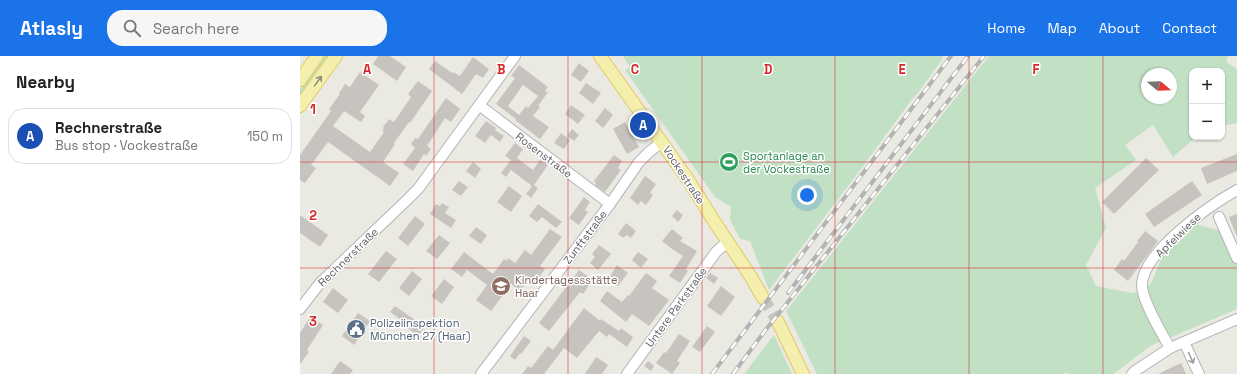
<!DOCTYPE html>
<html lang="en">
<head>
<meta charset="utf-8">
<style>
  body { margin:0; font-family:"Space Grotesk",sans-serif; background:#f6f6f6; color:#202124 }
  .controls { position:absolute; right:12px; top:12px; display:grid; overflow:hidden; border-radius:8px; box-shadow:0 1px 3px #0004 }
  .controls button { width:36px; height:36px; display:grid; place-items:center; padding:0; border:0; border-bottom:1px solid #e0e0e0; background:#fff; color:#202124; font:20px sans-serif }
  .compass { position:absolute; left:841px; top:12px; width:36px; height:36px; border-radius:50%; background:#fff; box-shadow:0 1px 3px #0004; rotate:109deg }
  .you { position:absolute; left:507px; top:139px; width:14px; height:14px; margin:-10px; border:3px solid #fff; border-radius:50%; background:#1a73e8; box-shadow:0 0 0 6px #1a73e833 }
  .badge { display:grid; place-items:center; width:26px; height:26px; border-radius:50%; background:#1a73e8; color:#fff; font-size:13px; font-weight:700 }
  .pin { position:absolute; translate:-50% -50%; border:2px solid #fff; box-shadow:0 1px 4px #0006 }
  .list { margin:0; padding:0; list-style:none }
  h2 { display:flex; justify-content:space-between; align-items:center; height:52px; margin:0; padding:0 16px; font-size:17px }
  h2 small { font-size:13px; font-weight:400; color:#757577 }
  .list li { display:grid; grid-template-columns:26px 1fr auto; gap:12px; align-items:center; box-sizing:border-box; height:56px; margin:0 8px 8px; padding:0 8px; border:1px solid #e0e0e0; border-radius:16px }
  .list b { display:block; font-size:15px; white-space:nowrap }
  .list p { margin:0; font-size:13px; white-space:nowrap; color:#757577 }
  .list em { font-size:13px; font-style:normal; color:#757577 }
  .icon { flex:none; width:22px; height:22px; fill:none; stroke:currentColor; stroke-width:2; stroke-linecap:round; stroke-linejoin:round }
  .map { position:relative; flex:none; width:937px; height:318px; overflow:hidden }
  header { display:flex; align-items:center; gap:24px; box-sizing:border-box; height:56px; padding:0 20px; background:#1a73e8; color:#fff }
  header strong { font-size:19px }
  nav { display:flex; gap:22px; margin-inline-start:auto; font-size:14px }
  .search { width:280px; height:36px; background:#f6f6f6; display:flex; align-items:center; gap:10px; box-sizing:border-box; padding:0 14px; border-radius:16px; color:#757577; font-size:15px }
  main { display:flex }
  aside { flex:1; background:#fff }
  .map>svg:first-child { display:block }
  .green { fill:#c1e0c4; fill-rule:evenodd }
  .building { fill:#c7c4bf; fill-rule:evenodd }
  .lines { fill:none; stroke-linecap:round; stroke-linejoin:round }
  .major-tunnel { stroke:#c7c7c2; stroke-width:12; stroke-dasharray:12 6; stroke-linecap:butt }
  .minor-casing { stroke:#b2b4b8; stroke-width:12 }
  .major-casing { stroke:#e0c867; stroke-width:14 }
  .minor { stroke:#fff; stroke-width:10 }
  .major { stroke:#f5efae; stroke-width:12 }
  .rail-casing { stroke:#b2b3b3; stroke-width:4 }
  .rail { stroke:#fff; stroke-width:2.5; stroke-dasharray:8; stroke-linecap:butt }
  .oneway { stroke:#90907c }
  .oneway2 { stroke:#9c9ea0 }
  .grid { fill:none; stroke:#d62828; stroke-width:1; stroke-opacity:0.55 }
  .labels { text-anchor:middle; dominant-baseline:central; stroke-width:3; stroke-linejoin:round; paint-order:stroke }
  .street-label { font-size:11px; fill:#5a5d61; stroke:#fff }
  .leisure-label { font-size:11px; fill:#27864d; stroke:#fff; text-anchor:start }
  .education-label { font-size:11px; fill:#785e54; stroke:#fff; text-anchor:start }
  .service-label { font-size:11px; fill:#4e5e75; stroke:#fff; text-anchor:start }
  .grid-label { font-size:13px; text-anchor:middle; font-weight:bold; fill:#d62828; stroke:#fff; stroke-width:3; stroke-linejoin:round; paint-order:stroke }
</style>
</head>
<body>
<header>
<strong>Atlasly</strong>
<div class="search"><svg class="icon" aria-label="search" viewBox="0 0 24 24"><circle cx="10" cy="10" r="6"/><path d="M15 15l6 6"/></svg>Search here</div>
<nav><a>Home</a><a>Map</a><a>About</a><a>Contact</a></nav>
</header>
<main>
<aside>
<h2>Nearby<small></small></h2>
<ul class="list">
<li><span class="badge" style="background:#1a4fb4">A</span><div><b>Rechnerstraße</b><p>Bus stop · Vockestraße</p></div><em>150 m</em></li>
</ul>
</aside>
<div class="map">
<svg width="937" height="318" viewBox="0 0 937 318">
  <rect width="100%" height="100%" fill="#ebeae2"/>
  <g class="green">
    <polygon points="24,0 29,0 0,42 0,33"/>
    <polygon points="323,0 643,0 641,5 617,38 612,43 558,117 469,234 450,185 440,183 430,164 431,151 415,141 325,14 330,11"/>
    <path d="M689,0H928L926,6L937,13V67L922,70V15H892V81H896L873,101L853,69L825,89L836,104L795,132L806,172L786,209L796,230L832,237L845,234L852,225L866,191L891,167L926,176L937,195V253L850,290L814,318H769L766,317L763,318H517L486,255ZM847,18H871V42H847Z"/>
    <polygon points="474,279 492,318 444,318"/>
  </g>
  <g class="building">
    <polygon points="78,0 90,0 106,11 97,25 73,8"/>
    <polygon points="173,1 189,13 183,22 176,18 162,38 129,13 135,5 152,17 153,16 160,20"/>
    <polygon points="279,7 289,15 281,26 271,19"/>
    <path d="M219,9L248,31L245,35L248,36L238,50L240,51L233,60L249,71L240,83L215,64L216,63L196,48L215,22L211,20ZM223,29L238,40L228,52L226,50L219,59L208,50Z"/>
    <polygon points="60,16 79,29 60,56 65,60 61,66 44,55 33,70 70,96 84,76 82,75 84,72 83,71 89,63 94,66 111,41 108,38 118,25 132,35 110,67 109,66 94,87 95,88 83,106 99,117 90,130 28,86 11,109 16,112 5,127 0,124 0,99 31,55 29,53 40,38 39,37 45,28 50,31"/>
    <polygon points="286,27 301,37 293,48 279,37"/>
    <polygon points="146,42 160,53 151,66 145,62 127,90 131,93 126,100 124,98 113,115 103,108 115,92 111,88 115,82 118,83"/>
    <polygon points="271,49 285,59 278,68 265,58"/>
    <polygon points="305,52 313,59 303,72 295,65"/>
    <polygon points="186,65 196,72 195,74 204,80 200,86 191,79 185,87 175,80"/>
    <polygon points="325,66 339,91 327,98 313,73"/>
    <polygon points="272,73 279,79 274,85 267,80"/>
    <polygon points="261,77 270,84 264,93 254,87"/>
    <polygon points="215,87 223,93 217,102 233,114 240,104 248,109 234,129 238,132 231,142 226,138 232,130 211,114 206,121 201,117 211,104 205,100"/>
    <polygon points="937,98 937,115 907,128 901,112"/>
    <polygon points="314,99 322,105 318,112 321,114 305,136 295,129 296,127 294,125"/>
    <polygon points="846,102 859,114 814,158 802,146"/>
    <polygon points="173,106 181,113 175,122 166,115"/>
    <polygon points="345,120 356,128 350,137 353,139 346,149 341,145 338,149 330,142"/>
    <polygon points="159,125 168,131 161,140 152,134"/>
    <polygon points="892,125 902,139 854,171 845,158"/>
    <polygon points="209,130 222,140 211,156 197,146"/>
    <polygon points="284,141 290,146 285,154 288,156 279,169 269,162"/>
    <polygon points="142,147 149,151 145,157 156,164 151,172 130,158 136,148 140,150"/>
    <polygon points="238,148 262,166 256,172 242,161 237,166 229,160"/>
    <polygon points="377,154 383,159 378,166 372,160"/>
    <polygon points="937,158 937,181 929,161"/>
    <polygon points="0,159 28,179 20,191 0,177"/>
    <polygon points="115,160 125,168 108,190 98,182"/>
    <polygon points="326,167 336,175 331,182 327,179 323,182 318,178"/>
    <polygon points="176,171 187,179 181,188 169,180"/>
    <polygon points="250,173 262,181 240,210 245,213 235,227 229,223 220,235 211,228 191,255 176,244 187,229 167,214 162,221 151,213 164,196 193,218 204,203 207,205 208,202 215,207 225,194 231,199"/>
    <polygon points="372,173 383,182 380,185 397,195 386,213 388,215 380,227 369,220 383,200 372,193 362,185"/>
    <polygon points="845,175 858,185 828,225 814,214 822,203 824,205 838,186 837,185"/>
    <polygon points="139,179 150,187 137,203 126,195"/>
    <polygon points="299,189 311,198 298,214 290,207 295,201 292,198"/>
    <polygon points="86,195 97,203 79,226 68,218"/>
    <polygon points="338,196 348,203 341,212 332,204"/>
    <polygon points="317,209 328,217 318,230 309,222"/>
    <polygon points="279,214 293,224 283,238 280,236 249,275 239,267"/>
    <polygon points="112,215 122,223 109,240 99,232"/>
    <polygon points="346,217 357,225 352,232 369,244 349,270 332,258 326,266 300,245 307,235 322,246 328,239 329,240"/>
    <polygon points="410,217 418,222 414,228 406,222"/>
    <polygon points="144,223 154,231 142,248 131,240"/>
    <polygon points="421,230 435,241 421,260 407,250"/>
    <polygon points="33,232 48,244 38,257 23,246"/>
    <polygon points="95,250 125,271 118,280 106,271 108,269 90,256"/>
    <polygon points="284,252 300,265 301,263 319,275 321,272 333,281 327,291 309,278 307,281 299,275 277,302 264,292 244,318 222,318 228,310 231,312 248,290 253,294"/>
    <polygon points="58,257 70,265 54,289 42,280"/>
    <polygon points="10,261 23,269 7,294 9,296 0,308 0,277"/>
    <polygon points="407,270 415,276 400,296 392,291"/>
    <polygon points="379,278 390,285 377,305 380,307 372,318 356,307 364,296 366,297"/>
    <polygon points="224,280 231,285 221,298 220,297 215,304 210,300"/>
    <polygon points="296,301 308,309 302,318 285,318"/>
    <polygon points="40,305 53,314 50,318 31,318"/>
    <polygon points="348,305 354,310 351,315 344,310"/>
    <polygon points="881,307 886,318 858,318"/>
  </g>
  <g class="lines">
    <polyline class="major-tunnel" points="463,242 478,266"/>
    <g class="minor-casing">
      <g id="minor">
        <polyline points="179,49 310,148"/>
        <polyline points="919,161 937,202"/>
        <polyline points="0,253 20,227 107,144 118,133 215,0"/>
        <polyline points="884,286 899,318"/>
        <path d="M870,292C862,278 841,243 842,228C844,195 910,149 937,134"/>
        <polyline points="181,318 310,148 339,106 349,96 362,86"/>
        <polyline points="327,318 416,196 427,186"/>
        <polyline points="832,318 835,315 870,292 937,263"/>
      </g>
    </g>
    <g class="major-casing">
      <g id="major">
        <polyline points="300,0 387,122 412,162 451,221 463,242"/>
        <polyline points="0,24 17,0"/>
        <polyline points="0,50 36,0"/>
        <polyline points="478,266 503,318"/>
      </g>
    </g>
    <use href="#minor" class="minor"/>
    <use href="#major" class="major"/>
    <g class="rail-casing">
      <g id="rail">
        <polyline points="488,237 668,0"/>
        <polyline points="412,318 651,0"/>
        <polyline points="433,318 464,276 684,0"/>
      </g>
    </g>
    <use href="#rail" class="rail"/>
  </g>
  <defs><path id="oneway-shaft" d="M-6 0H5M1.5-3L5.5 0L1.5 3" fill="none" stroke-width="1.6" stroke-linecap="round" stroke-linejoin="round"/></defs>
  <use class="oneway" href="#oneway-shaft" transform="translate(18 25) rotate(-54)"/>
  <use class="oneway2" href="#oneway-shaft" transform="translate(891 302) rotate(66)"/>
  <path class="grid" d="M134,0V318M268,0V318M402,0V318M535,0V318M669,0V318M803,0V318M0,106H937M0,212H937"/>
  <defs>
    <g id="stadium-disc" transform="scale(1)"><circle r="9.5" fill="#2e9e5b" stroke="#fff"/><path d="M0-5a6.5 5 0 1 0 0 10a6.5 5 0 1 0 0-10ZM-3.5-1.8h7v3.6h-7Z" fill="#fff"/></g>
    <g id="school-disc" transform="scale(1)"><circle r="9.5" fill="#8d6e63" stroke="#fff"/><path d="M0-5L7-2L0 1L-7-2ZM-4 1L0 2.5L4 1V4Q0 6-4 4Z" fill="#fff"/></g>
    <g id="civic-disc" transform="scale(1)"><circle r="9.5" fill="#5c6f8a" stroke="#fff"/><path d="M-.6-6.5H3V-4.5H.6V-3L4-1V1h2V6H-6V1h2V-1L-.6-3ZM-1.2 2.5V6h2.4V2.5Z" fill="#fff"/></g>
  </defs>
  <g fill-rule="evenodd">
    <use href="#stadium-disc" x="429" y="106"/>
    <use href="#school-disc" x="201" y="230"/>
    <use href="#civic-disc" x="56" y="273"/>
  </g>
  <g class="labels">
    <g class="street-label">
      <text transform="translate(244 99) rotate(37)">Rosenstraße</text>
      <text transform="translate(384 119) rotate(57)">Vockestraße</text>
      <text transform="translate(878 179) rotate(-44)">Apfelwiese</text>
      <text transform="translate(285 181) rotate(-53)">Zunftstraße</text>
      <text transform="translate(48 201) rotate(-44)">Rechnerstraße</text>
      <text transform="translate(376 251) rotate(-54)">Untere Parkstraße</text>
    </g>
    <g class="leisure-label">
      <text x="443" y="100">Sportanlage an<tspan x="443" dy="13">der Vockestraße</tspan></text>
    </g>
    <g class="education-label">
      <text x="215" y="224">Kindertagessstätte<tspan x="215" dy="13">Haar</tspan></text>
    </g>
    <g class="service-label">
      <text x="70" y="267">Polizeiinspektion<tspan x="70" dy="13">München 27 (Haar)</tspan></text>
    </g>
  </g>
  <g class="grid-label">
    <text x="67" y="18">A</text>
    <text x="201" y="18">B</text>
    <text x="335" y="18">C</text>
    <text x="468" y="18">D</text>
    <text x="602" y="18">E</text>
    <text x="736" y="18">F</text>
    <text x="13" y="58">1</text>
    <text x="13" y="164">2</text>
    <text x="13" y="270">3</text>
  </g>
</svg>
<div class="controls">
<button>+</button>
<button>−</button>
</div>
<svg class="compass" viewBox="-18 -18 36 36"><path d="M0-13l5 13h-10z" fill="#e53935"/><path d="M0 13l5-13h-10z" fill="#757577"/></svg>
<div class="you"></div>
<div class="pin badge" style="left:343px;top:69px;background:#1a4fb4">A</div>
</div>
</main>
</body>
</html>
